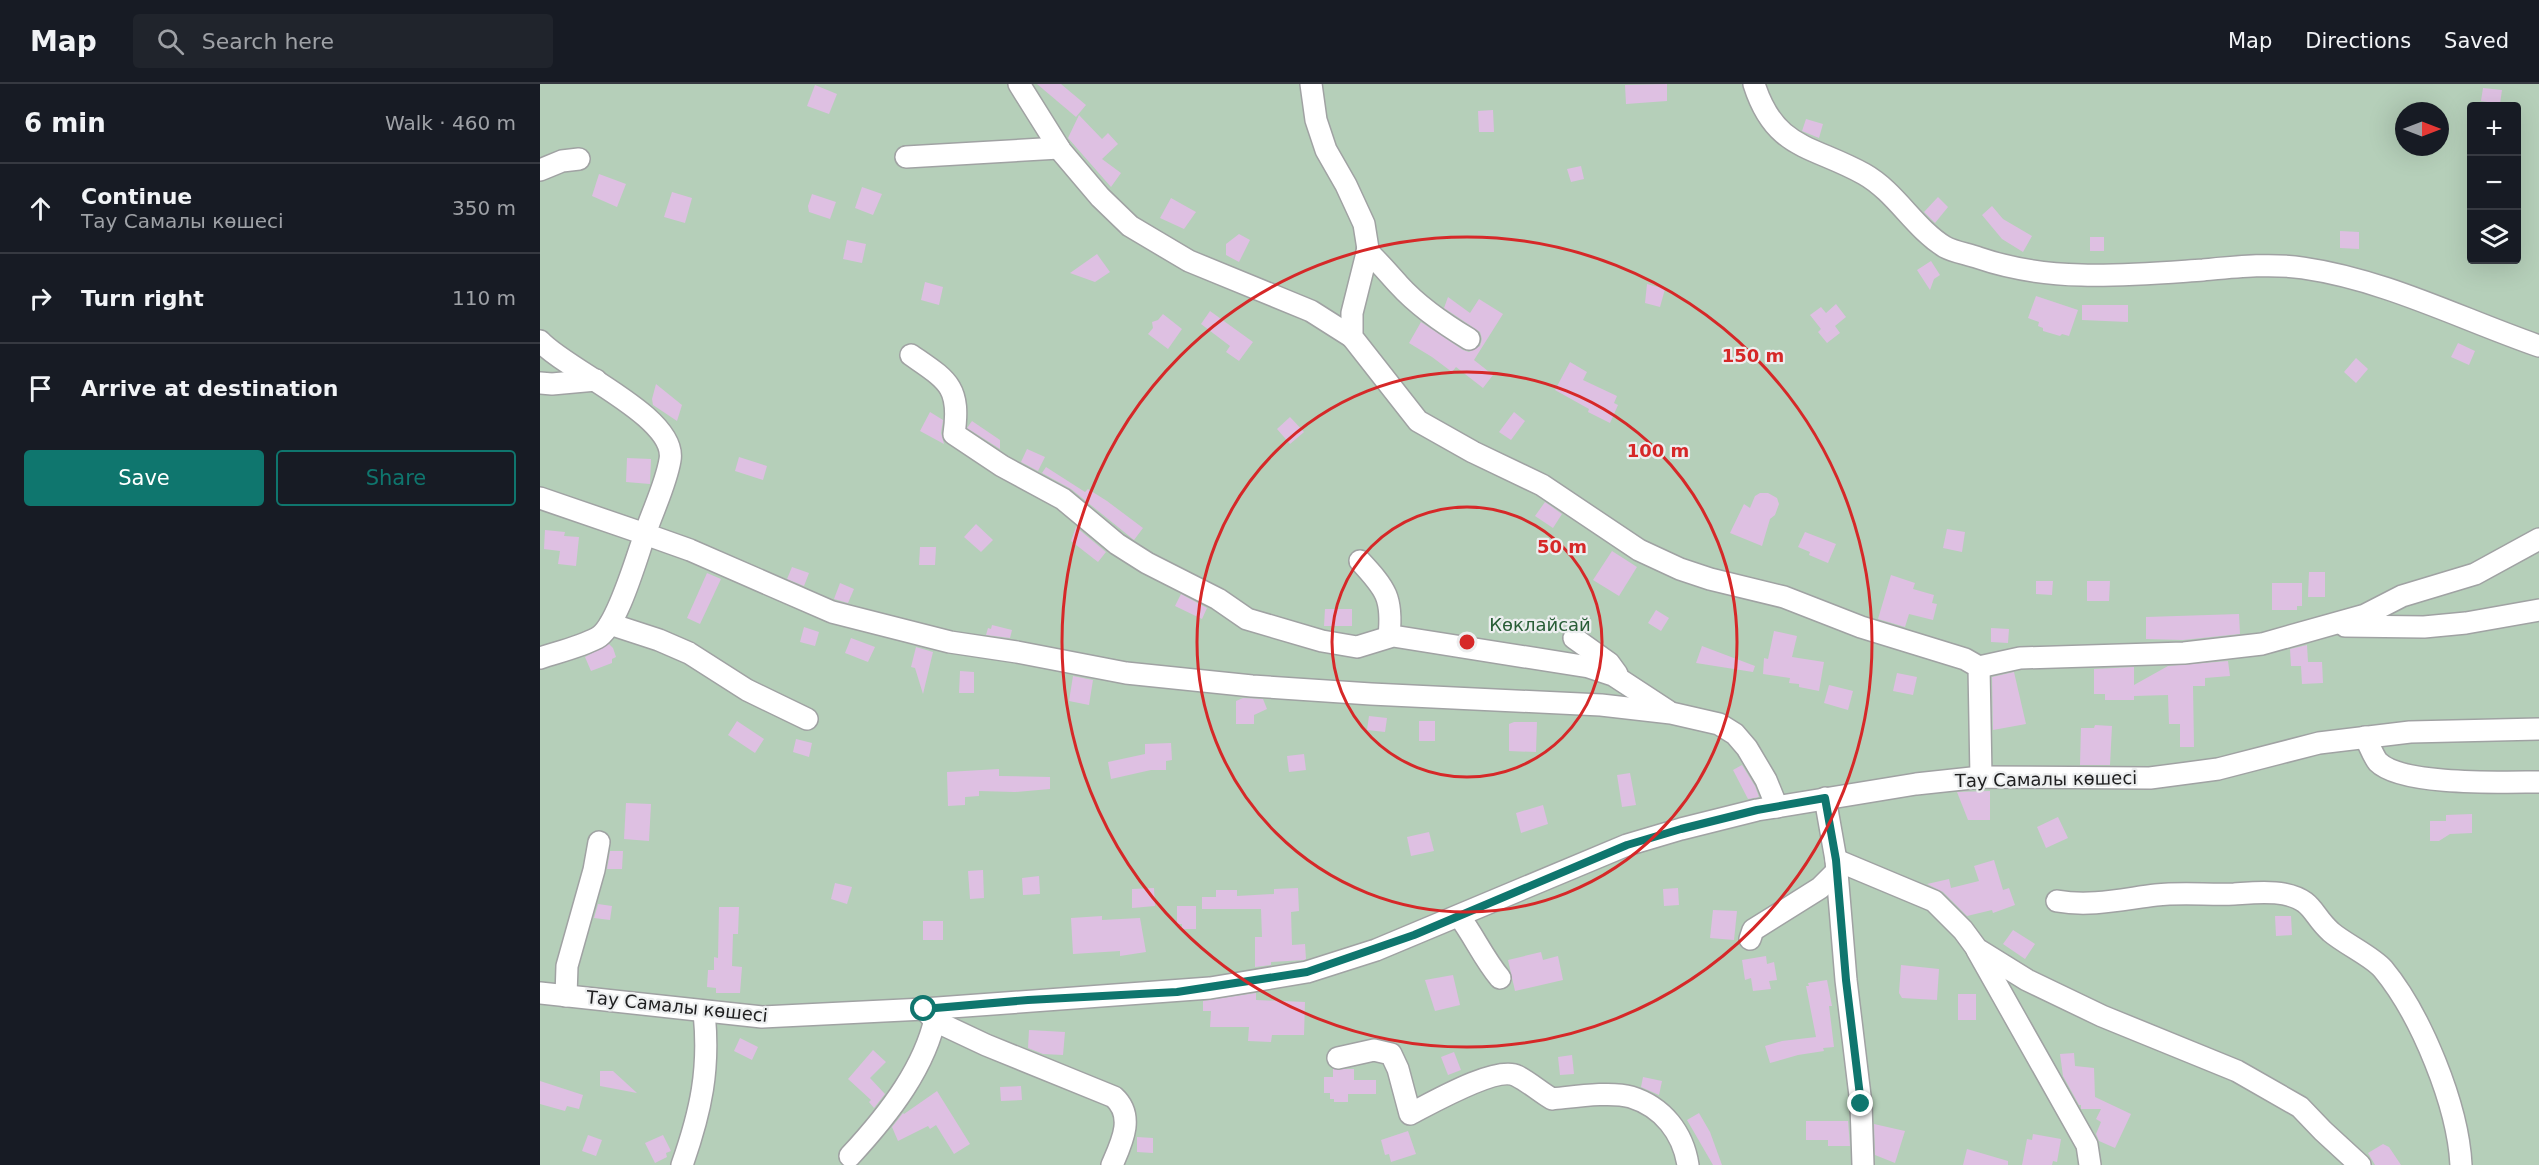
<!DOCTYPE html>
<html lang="en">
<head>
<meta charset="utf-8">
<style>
  body { margin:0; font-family:"DejaVu Sans",sans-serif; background:#20242c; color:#f1f3f6 }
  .controls { position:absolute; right:18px; top:18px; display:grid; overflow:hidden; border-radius:6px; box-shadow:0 6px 24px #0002 }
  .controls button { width:54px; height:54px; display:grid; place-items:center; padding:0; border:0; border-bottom:2px solid #363941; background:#171b24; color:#f1f3f6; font:30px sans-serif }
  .compass { position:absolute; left:1855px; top:18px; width:54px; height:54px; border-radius:50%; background:#171b24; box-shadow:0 6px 24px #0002; rotate:90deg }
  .stop { position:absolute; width:18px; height:18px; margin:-14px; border:4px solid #0f766e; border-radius:50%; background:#fff }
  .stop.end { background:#0f766e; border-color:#fff; box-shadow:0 2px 6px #0008 }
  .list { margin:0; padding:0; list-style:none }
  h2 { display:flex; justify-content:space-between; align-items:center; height:78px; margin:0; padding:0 24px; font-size:26px }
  h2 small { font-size:20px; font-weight:400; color:#9ea1a6 }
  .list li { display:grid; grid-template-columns:39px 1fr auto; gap:18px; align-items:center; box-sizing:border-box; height:90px; padding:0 24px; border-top:2px solid #363941 }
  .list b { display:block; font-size:22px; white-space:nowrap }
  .list p { margin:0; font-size:20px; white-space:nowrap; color:#9ea1a6 }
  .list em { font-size:20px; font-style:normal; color:#9ea1a6 }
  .actions { display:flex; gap:12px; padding:18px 24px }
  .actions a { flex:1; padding:14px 0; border:2px solid #0f766e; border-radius:6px; text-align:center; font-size:21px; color:#0f766e }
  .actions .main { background:#0f766e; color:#fff }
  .icon { flex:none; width:33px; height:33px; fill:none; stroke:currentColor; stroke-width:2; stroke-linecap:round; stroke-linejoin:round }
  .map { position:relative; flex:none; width:1999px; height:1081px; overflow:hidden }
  header { display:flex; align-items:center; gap:36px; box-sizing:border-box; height:84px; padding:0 30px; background:#171b24; border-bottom:2px solid #363941 }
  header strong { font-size:28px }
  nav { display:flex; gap:33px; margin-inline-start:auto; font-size:21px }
  .search { width:420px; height:54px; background:#20242c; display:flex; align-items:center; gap:15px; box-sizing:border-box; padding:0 21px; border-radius:6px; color:#9ea1a6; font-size:22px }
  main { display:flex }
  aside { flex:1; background:#171b24 }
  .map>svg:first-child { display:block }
  .green { fill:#b5cfb9; fill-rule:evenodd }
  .building { fill:#dec0e2 }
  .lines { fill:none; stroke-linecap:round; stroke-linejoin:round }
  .minor-casing { stroke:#a0a2a3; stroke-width:24 }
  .minor { stroke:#fff; stroke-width:21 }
  .route { stroke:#0f766e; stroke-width:8 }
  .ring { fill:none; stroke:#d62828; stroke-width:3 }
  .labels { text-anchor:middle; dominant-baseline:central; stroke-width:4.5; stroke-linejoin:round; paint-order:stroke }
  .park-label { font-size:18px; fill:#285d36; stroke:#eceeef }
  .street-label { font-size:18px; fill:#1e1e1f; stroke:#eceeef }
  .centre { fill:#d62828; stroke:#eceeef; stroke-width:3 }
  .ring-label { font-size:18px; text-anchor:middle; font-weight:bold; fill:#d62828; stroke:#eceeef; stroke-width:4.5; stroke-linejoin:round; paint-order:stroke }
</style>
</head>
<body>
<header>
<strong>Map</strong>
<div class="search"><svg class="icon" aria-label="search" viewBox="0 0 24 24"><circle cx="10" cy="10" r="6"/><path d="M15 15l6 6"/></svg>Search here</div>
<nav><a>Map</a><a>Directions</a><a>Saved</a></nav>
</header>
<main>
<aside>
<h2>6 min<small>Walk · 460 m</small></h2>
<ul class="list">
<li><svg class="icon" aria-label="ahead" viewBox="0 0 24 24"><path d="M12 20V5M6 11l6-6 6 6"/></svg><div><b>Continue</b><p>Тау Самалы көшесі</p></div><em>350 m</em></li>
<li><svg class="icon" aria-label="right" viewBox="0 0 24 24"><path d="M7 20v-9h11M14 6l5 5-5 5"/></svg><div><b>Turn right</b></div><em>110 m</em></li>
<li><svg class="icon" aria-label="arrive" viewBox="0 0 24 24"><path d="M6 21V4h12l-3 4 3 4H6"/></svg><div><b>Arrive at destination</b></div></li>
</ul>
<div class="actions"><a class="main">Save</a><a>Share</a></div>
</aside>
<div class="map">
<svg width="1999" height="1081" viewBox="0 0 1999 1081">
  <rect width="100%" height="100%" fill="#eceeef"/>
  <path class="green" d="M0,0H1999V1081H0ZM1932,22H1976V176H1932ZM1864,27H1900V63H1864Z"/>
  <g class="building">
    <polygon points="497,0 521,0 546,21 536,33"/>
    <polygon points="1127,0 1127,17 1086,20 1085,1"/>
    <polygon points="275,1 297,10 289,30 267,22"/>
    <polygon points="1943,4 1962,6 1960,20 1941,17"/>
    <polygon points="953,26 954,48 939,48 938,27"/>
    <polygon points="539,31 562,55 568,49 578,60 562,75 581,89 571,103 528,54"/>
    <polygon points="1266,35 1283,40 1279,54 1262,47"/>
    <polygon points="1041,82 1044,95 1031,98 1027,85"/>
    <polygon points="59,90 86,100 77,123 52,112"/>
    <polygon points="322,103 342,110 333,131 315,124"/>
    <polygon points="132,108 152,114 145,139 124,133"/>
    <polygon points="272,110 296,118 290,135 269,128 268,122"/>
    <polygon points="1398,113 1408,123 1395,139 1384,128"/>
    <polygon points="631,114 656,128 644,145 620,134"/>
    <polygon points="1452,122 1463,135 1492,152 1483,168 1462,155 1442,131"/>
    <polygon points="1800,147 1819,148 1819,165 1800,164"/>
    <polygon points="699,150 710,156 699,178 686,171 686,160"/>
    <rect x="1550" y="153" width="14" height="14"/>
    <polygon points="307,156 326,160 322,179 303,175"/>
    <polygon points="557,170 570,188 555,198 530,189"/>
    <polygon points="1391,177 1400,191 1394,195 1390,206 1377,186"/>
    <polygon points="385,198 403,203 399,221 381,216"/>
    <polygon points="1107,200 1125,205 1120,223 1105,219"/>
    <polygon points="1496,212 1538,226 1529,252 1522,250 1520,252 1503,247 1503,244 1498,242 1499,238 1488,234"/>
    <polygon points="908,213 930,229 939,215 963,230 934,276 953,291 943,304 916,283 912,288 892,273 869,259 881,238 923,266 929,268 940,262 942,255 940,248 904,224"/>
    <polygon points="1296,220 1306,233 1295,242 1300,249 1287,259 1278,248 1281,245 1270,231 1281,223 1286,229"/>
    <polygon points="1542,221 1588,221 1588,238 1542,236"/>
    <polygon points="670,227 713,258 699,277 686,268 690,262 661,240"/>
    <polygon points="623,230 642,245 628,265 608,250 613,244 612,238 618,236"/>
    <polygon points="1918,259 1935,267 1929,281 1911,273"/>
    <polygon points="1816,274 1828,285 1816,299 1804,288"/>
    <polygon points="1030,278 1047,288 1043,296 1077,312 1074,319 1078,321 1070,339 1048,328 1049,325 1015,306"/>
    <polygon points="116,300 142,321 137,337 113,321 112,315"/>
    <polygon points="390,328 403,336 401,349 404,360 380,347"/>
    <polygon points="974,328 985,337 971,356 959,348"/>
    <polygon points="750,333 764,348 750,360 737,345"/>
    <polygon points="432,337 460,356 460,365 427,344"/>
    <polygon points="487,365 505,373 498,387 481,378"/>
    <polygon points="199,373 227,382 223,396 195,387"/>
    <polygon points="87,374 111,375 110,400 86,398"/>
    <polygon points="506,383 545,408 548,405 567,417 603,444 594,456 531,405 502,389"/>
    <polygon points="1220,409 1228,409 1237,414 1239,420 1235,431 1230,435 1222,462 1190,449 1204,420 1210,424 1215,412"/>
    <polygon points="1005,418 1022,430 1013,444 995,432"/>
    <polygon points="436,440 453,456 441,468 424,453"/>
    <polygon points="536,443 566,468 558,478 531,457"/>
    <polygon points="1407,445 1425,448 1422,468 1403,464"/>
    <polygon points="5,446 25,448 24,452 39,453 36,482 18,480 20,467 4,465"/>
    <polygon points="1265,448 1296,460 1288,479 1269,471 1270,468 1258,463"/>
    <polygon points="380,463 396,463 395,481 379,481"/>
    <polygon points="1072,467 1097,483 1079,512 1053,496"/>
    <polygon points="252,483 269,489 264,502 247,495"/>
    <polygon points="1769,488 1785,488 1785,513 1768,513"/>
    <polygon points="167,489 181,495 160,540 147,534"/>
    <polygon points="1351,491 1375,499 1373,505 1394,511 1392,519 1397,520 1393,536 1369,530 1365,543 1338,535"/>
    <polygon points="1496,497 1513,497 1512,511 1496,510"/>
    <polygon points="1547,497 1570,497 1569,517 1547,517"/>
    <polygon points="300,499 314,505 308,519 294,515"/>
    <polygon points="1732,499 1762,499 1762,522 1757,522 1757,526 1732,526"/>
    <polygon points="641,510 667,524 662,535 635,522"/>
    <polygon points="785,525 812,525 812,542 784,542"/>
    <polygon points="1116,526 1129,534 1121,547 1108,539"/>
    <polygon points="1699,530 1700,550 1643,556 1606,555 1606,533"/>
    <polygon points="452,541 472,546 470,554 446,551 448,544 451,545"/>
    <polygon points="264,543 279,548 275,562 260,558"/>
    <polygon points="1451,544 1469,545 1468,559 1451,558"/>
    <polygon points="1234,547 1257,552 1252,573 1284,578 1279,607 1259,603 1259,600 1249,599 1250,594 1223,590 1224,574 1228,575"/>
    <polygon points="311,554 335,563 328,578 305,569"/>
    <polygon points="69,560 73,564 76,573 72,575 72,579 51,587 45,573"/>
    <polygon points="1767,561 1768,578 1782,578 1783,599 1762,600 1761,582 1751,582 1750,565"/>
    <polygon points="1162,562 1215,582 1213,588 1156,579"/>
    <polygon points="376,563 393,568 383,610 375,584 371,583"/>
    <polygon points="1688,577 1690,592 1665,594 1665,602 1653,602 1654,663 1640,663 1640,640 1629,640 1628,611 1594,612 1594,616 1565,616 1565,610 1554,610 1554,585 1594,583 1594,601 1628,582"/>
    <polygon points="420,587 434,588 434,609 419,609"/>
    <polygon points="1474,588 1486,640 1453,646 1452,593"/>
    <polygon points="1357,589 1377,593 1373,611 1353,607"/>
    <polygon points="533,592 553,596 549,621 529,617"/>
    <polygon points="1289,601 1313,607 1308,626 1284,619"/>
    <polygon points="703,614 723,615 727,625 714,631 714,640 696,640 696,617"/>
    <polygon points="829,632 847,634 845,648 827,646"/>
    <polygon points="197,637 224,655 215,669 188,651"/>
    <rect x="879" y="637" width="16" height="20"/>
    <polygon points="974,638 997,638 996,668 969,667 969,640"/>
    <polygon points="1555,641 1572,642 1570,681 1540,681 1541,644 1554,644"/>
    <polygon points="256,655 272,659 269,673 253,668"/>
    <polygon points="631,659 632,676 626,677 626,686 611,686 571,695 568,678 605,670 605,660"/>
    <polygon points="764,670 766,686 749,688 747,672"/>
    <polygon points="1202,681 1215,702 1219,713 1208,715 1193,686"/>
    <polygon points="459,685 459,692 510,693 510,705 475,708 439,707 439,712 425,713 425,721 408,722 407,688"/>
    <polygon points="1090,689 1096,721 1082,723 1077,691"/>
    <polygon points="1450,707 1450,736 1428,736 1417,708"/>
    <polygon points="86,719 111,720 109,757 84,755"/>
    <polygon points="1003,721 1008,740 981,749 976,729"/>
    <polygon points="1932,730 1932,749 1910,750 1899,757 1890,757 1890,737 1906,737 1906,731"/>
    <polygon points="1518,733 1528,754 1506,764 1497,743"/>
    <polygon points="889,748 894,767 871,772 867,753"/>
    <polygon points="70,767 83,767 82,785 67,785"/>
    <polygon points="1454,776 1463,806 1469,804 1475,821 1453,829 1452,826 1427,832 1403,808 1387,800 1409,795 1411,804 1439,797 1434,782"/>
    <polygon points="443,786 444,814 430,815 428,787"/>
    <polygon points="499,792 500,810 483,811 482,794"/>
    <polygon points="295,799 312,803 307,820 291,815"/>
    <polygon points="614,804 615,822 592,824 592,805"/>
    <polygon points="758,804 759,827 751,828 752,861 765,860 766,875 764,876 731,878 731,881 715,883 715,853 722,853 721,825 662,825 662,813 676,813 676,806 697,806 697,812 734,810 734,805"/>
    <polygon points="1138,804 1139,821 1124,822 1123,805"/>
    <polygon points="58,820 72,822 70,836 54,834"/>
    <polygon points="637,822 656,822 656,845 642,845 642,840 637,840"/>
    <polygon points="179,823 199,823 198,850 193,850 192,882 202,883 200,909 176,909 176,904 167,903 168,886 174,886 174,873 178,874"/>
    <polygon points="1173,826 1197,827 1194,856 1170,854"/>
    <polygon points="562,832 562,836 600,834 606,868 580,872 580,867 533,870 531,834"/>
    <polygon points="1735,832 1751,832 1752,851 1736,852"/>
    <rect x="383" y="837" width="20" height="19"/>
    <polygon points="1473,846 1495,860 1485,875 1463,860"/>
    <polygon points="1001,868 1003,876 1018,872 1023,896 975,907 968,876"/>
    <polygon points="1226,872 1227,880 1234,878 1237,896 1229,897 1231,905 1213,907 1211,894 1205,896 1202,876"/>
    <polygon points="1361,881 1399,885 1397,916 1362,914 1359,909"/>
    <polygon points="913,891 920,921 895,927 885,896"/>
    <polygon points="1287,896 1292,922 1289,922 1294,963 1283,964 1284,967 1258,971 1230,979 1225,962 1242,957 1276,953 1266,902 1269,902 1268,899"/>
    <polygon points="716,909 716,916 765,918 764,951 732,951 731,958 708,957 709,943 670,943 671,927 663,927 663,917"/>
    <rect x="1418" y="910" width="18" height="26"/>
    <polygon points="489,946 525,948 523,971 503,970 488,964"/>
    <polygon points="200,954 218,963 212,976 194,967"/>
    <polygon points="333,966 346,978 330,994 345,1010 334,1024 329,1018 331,1016 308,995"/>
    <polygon points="914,968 921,986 908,991 901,973"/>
    <polygon points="1534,969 1535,982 1554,984 1555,1013 1591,1030 1575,1064 1559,1057 1556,1050 1561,1038 1556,1035 1561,1025 1541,1025 1541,1021 1539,1021 1523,992 1520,970"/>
    <polygon points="1032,971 1034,990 1020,991 1018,973"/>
    <polygon points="793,985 814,985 814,996 836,996 836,1010 808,1010 808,1018 794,1018 794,1015 790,1015 790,1009 784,1009 784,993 793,993"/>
    <polygon points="60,987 73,987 97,1009 60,1002"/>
    <polygon points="1103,993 1122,997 1119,1011 1101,1003"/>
    <polygon points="0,997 43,1011 39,1025 27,1022 25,1027 0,1020"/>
    <polygon points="481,1002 482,1016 461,1017 460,1003"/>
    <polygon points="397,1007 430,1060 414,1070 396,1041 390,1045 388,1042 358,1057 352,1043 363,1029 364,1030"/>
    <polygon points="1159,1029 1170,1048 1182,1081 1173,1081 1147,1036"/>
    <polygon points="1266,1037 1308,1037 1310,1062 1288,1062 1288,1056 1266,1056"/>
    <polygon points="1334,1040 1365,1047 1355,1079 1335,1071"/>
    <polygon points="868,1047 876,1070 851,1078 849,1070 845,1071 841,1056"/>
    <polygon points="1493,1050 1521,1055 1517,1078 1513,1077 1512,1081 1482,1081 1487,1055 1492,1056"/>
    <polygon points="48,1051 62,1056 56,1072 42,1067"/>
    <polygon points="123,1051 131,1067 126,1069 127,1073 115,1079 105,1059"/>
    <polygon points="597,1053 613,1054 613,1069 597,1068"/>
    <polygon points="1843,1060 1849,1063 1861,1081 1835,1081 1828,1069"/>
    <polygon points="1427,1065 1468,1077 1468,1081 1423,1081"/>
  </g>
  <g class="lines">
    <g class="minor-casing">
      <g id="minor">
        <polyline points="479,0 521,67 560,113 590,142 649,177 771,227 812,253"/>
        <polyline points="771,0 776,36 786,66 806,101 824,140 828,165 812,229 812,253 878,337 933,368 1002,401 1099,466 1140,485 1170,495 1244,513 1321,543 1425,575 1439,583 1441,693"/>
        <path d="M1214,0C1235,66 1272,61 1324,90C1356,108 1374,144 1405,163C1414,168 1428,170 1439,174C1511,199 1589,191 1663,186C1695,183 1731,179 1763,184C1846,196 1921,235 1999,262"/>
        <polyline points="366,73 519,64"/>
        <polyline points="0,86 22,77 39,75"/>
        <path d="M827,167C839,178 848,189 859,201C879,223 904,240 929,255"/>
        <path d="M0,257C26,286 138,333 130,376C126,400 113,426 105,450L150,466L292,528L410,558L477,568L586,589L712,602L831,610L1061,621L1131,629L1179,640L1195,650L1207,664L1226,696L1237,723"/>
        <path d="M371,271C407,296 421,302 414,350L462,382L523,415L577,460L607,479L678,515L707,535L782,557L817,563L853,552L1049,583L1073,591L1128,627"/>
        <polyline points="0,299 12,300 56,296"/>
        <path d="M0,414L105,450C97,472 77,544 57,554C40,563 18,568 0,574"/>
        <path d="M820,477C846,505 853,514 849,552"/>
        <polyline points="70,540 119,556 149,569 207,606 267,635"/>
        <polyline points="1805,542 1884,543 1926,539 1999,526"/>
        <polyline points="1034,554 1069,579 1077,590"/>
        <polyline points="1439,583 1480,574 1644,569 1722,560 1825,531 1862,512 1935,490 1999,455"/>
        <path d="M1825,653C1829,660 1833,672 1838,678C1862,702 1965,698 1999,698"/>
        <polyline points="1285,714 1296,776 1306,896 1321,1020 1323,1081"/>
        <polyline points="1296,776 1394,817 1423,846 1437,865 1487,896 1562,932 1697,987 1760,1023 1783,1047 1820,1081"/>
        <path d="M1517,817C1551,823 1583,815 1616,811C1642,808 1668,811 1694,810C1710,809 1728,807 1744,810C1774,816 1771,830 1791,848C1805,860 1833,873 1843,885C1881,931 1918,1021 1921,1081"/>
        <path d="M919,832C934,852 944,875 960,894"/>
        <polyline points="1210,855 1213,846 1280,804 1297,787"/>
        <polyline points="1437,866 1547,1061 1550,1081"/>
        <polyline points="0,909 222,933 384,925 670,904 767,888 836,866 1087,761 1141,745 1217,726 1376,700 1441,693 1610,694 1678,685 1779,659 1870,648 1999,645"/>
        <polyline points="26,912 27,882 54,786 59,758"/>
        <path d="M384,925L395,937L446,961L574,1013C595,1032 582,1058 572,1081"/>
        <path d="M798,974L834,966L851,970L858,985L870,1030C890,1020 957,981 977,992C989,998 1000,1008 1012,1015C1033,1013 1071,1007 1091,1013C1123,1023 1143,1049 1148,1081"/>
        <path d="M310,1072C348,1031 388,981 397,925"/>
        <path d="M142,1081C161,1027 170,985 164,928"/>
      </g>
    </g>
    <use href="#minor" class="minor"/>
  </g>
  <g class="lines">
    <polyline class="route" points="384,925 488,916 637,908 767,888 874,851 1087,761 1141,745 1217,726 1285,714 1296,776 1306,896 1321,1020"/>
  </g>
  <g class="ring">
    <circle cx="927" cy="558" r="135"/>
    <circle cx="927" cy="558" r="270"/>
    <circle cx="927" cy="558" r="405"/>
  </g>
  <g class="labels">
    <g class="park-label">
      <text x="1000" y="540">Көклайсай</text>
    </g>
    <g class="street-label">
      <text transform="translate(1506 695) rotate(-1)">Тау Самалы көшесі</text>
      <text transform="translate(137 922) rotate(6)">Тау Самалы көшесі</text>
    </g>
  </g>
  <circle cx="927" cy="558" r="9" class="centre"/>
  <g class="ring-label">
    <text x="1213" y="278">150 m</text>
    <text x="1118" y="373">100 m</text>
    <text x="1022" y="469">50 m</text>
  </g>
</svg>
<div class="controls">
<button>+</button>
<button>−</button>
<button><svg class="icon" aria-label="layers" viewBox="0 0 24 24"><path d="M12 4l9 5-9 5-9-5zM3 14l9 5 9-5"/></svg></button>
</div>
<svg class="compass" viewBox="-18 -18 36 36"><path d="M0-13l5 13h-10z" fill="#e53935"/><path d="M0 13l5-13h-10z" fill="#9ea1a6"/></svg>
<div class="stop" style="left:384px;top:925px"></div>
<div class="stop end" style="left:1321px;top:1020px"></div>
</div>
</main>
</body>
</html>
